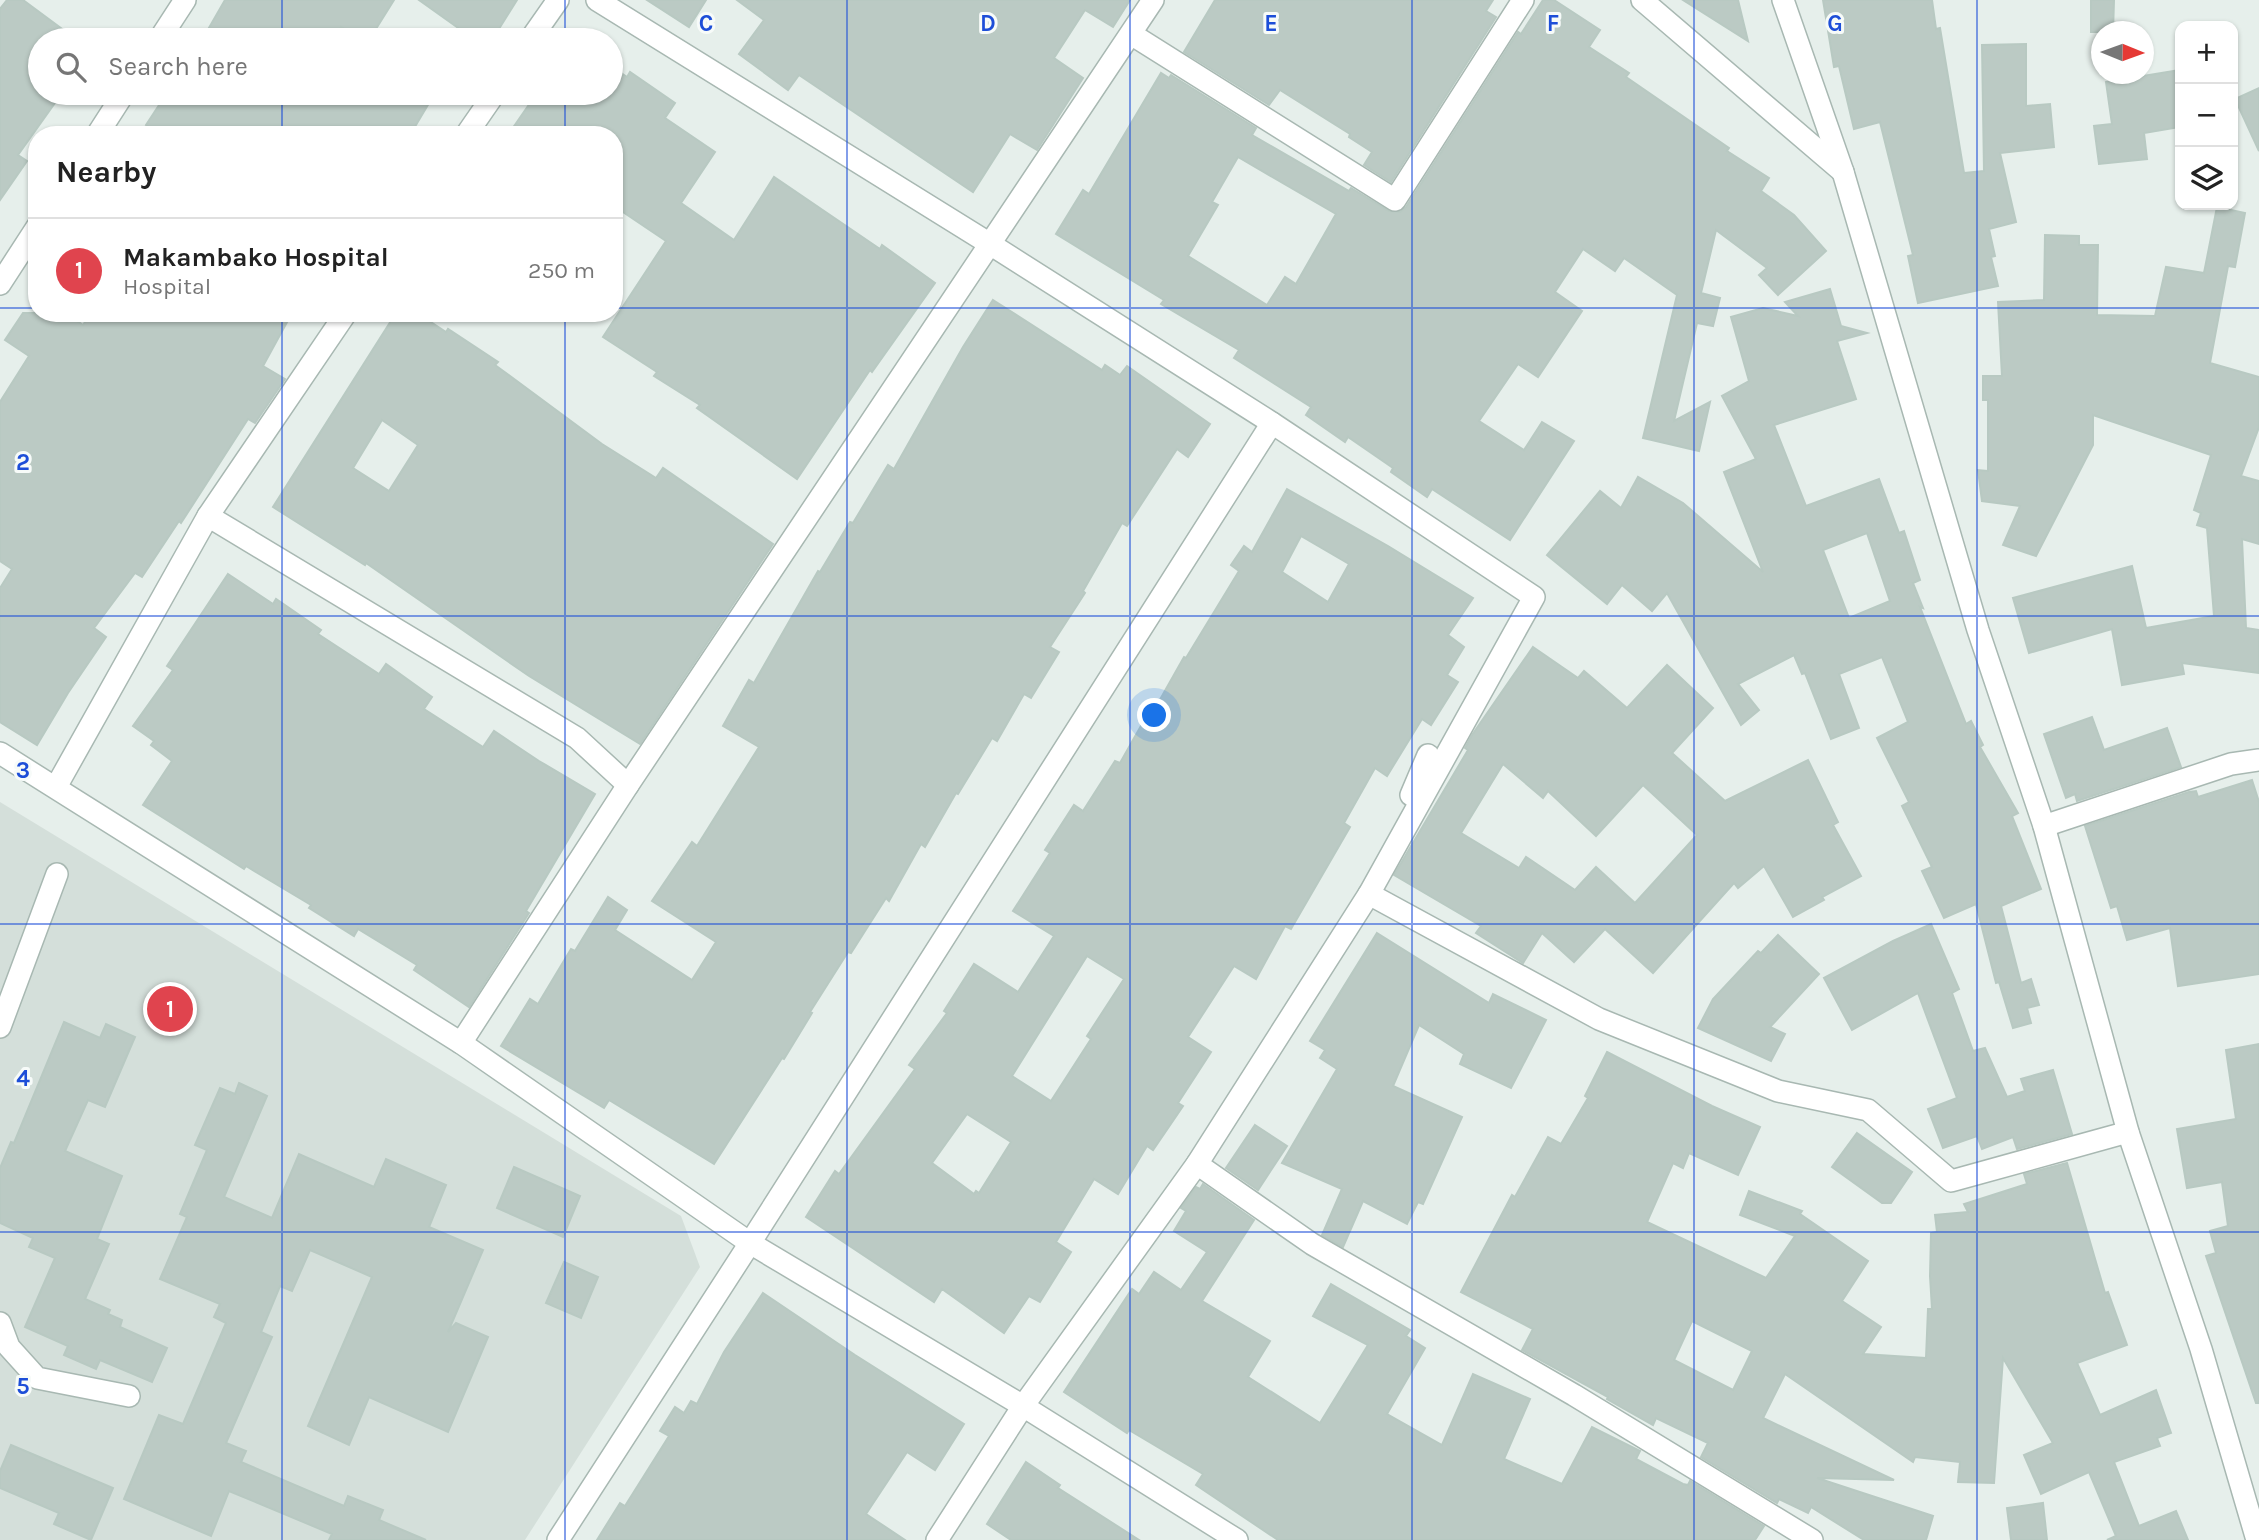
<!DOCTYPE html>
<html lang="en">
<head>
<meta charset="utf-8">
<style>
  body { margin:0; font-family:Karla,sans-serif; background:#f2f2f2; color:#222 }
  .controls { position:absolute; right:21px; top:21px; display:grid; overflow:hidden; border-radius:14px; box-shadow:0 2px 5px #0004 }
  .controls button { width:63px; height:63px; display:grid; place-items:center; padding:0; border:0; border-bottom:2px solid #e0e0e0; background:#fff; color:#222; font:35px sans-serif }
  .compass { position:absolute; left:2091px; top:21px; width:63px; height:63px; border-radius:50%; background:#fff; box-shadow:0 2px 5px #0004; rotate:91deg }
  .you { position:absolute; left:1155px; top:716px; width:24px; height:24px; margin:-18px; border:5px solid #fff; border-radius:50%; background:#1a73e8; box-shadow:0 0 0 10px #1a73e833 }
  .badge { display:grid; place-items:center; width:46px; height:46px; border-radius:50%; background:#ea580c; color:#fff; font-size:23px; font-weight:700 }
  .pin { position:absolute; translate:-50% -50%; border:4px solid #fff; box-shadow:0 2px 7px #0006 }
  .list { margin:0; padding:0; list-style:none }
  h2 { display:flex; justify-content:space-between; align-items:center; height:91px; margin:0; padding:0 28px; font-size:30px }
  h2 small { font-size:23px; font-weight:400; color:#767676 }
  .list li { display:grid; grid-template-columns:46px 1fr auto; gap:21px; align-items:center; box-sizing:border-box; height:105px; padding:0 28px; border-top:2px solid #e0e0e0 }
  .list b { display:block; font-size:26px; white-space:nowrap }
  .list p { margin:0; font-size:23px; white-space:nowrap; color:#767676 }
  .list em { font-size:23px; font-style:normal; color:#767676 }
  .icon { flex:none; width:38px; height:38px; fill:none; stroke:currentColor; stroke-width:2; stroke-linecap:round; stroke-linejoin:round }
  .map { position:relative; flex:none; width:2259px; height:1540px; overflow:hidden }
  .search { position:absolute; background:#fff; box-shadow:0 2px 5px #0004; left:28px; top:28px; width:595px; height:77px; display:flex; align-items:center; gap:18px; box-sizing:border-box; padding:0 24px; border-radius:38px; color:#767676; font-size:26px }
  .panel { position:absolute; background:#fff; box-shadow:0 2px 5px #0004; left:28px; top:126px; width:595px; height:196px; border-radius:28px }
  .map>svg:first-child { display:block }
  .built { fill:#d4dfda }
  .building { fill:#bbcac4; stroke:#b8c9c2; stroke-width:2; fill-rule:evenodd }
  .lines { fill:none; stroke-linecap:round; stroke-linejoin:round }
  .minor-casing { stroke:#a8b8b2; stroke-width:24 }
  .minor { stroke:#fff; stroke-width:21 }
  .grid { fill:none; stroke:#1d4ed8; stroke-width:2; stroke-opacity:0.55 }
  .grid-label { font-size:23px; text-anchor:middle; font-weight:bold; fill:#1d4ed8; stroke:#f7fbf9; stroke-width:6; stroke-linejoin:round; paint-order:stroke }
</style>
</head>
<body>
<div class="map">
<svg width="2259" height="1540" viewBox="0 0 2259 1540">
  <rect width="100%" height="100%" fill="#e6efeb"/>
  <polygon class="built" points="0,802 681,1216 700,1267 525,1540 0,1540"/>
  <g class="building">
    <polygon points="7,0 23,0 77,40 40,40 40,93 62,93 18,155 27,161 0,200 0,9"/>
    <polygon points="225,0 394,0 369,40 362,40 341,27 334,40 202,40"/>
    <polygon points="419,0 517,0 492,40 453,40 461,30"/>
    <polygon points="647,0 706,0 689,27"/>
    <polygon points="737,0 1130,0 1113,27 1085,10 1054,58 1083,78 1037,150 1010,134 973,192 799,75 788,90 739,54 764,20"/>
    <polygon points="1215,0 1493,0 1486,11 1496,17 1391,182 1364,165 1372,152 1349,137 1350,134 1280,90 1269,105 1184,52"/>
    <path d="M1543,0H1554L1600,30L1589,47L1629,73L1626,77L1729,148L1727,151L1769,178L1761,191L1794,215L1826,251L1778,295L1759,275L1767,268L1716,230L1701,293L1720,298L1713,326L1697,323L1674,421L1710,402L1699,451L1643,438L1677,295L1624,258L1615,271L1583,249L1555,292L1582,311L1538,377L1518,364L1479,421L1524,450L1542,422L1574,441L1510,540L1432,489L1427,497L1391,472L1393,468L1348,437L1345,442L1306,415L1311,407L1234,358L1239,350L1161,304L1164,300L1056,234L1083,190L1089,194L1161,73L1169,78L1171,75L1256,128L1252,135L1349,191L1351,188L1389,211L1400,212L1406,207L1518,32L1521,34ZM1238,157L1336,214L1296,284L1285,277L1267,305L1188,256L1218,205L1212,202Z"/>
    <polygon points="1683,0 1738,0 1748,41"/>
    <polygon points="1823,0 1932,0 1936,29 1940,28 1964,173 1984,171 1982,45 2026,44 2026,106 2050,104 2054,147 2000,153 2016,222 1989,229 1995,256 1991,257 1998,286 1918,303 1908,256 1913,255 1880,122 1854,129 1839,66 1834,67"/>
    <polygon points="2091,0 2114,0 2113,32 2091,32"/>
    <polygon points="611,66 627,77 630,72 675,103 665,118 715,152 681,203 734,240 774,177 880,249 882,245 935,283 872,372 870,370 797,479 697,408 700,405 654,376 657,372 603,337 666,241 614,206 614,135 508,135 537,93 611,93"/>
    <polygon points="2180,70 2180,127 2144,133 2147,159 2099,164 2094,126 2112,124 2106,82"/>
    <polygon points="2259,88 2259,151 2235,99"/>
    <polygon points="167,93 435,93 410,135 160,135 146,125"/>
    <polygon points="2217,207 2245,213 2235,267 2228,266 2210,363 2259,377 2259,427 2241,476 2259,481 2259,544 2242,539 2246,628 2259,630 2259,673 2182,663 2184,674 2122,685 2112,629 2029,653 2013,598 2132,566 2146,628 2214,616 2207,528 2197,525 2201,513 2194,510 2211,455 2093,415 2093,445 2036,556 2003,545 2020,506 1982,501 1978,470 1988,471 1988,400 1983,400 1983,376 2002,376 1998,302 2044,300 2045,235 2079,236 2079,245 2098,245 2097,315 2155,316 2166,267 2204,273"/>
    <path d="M1830,289L1841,326L1867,333L1837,341L1856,399L1774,425L1806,506L1879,479L1899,533L1904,531L1920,580L1913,583L1923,608L1920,607L1966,724L1971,721L1983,745L1980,747L2018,813L2012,816L2041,889L2001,906L2021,983L2031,979L2039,1005L2027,1008L2031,1023L2013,1028L1999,982L1996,983L1976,904L1944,918L1922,871L1932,867L1902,806L1909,802L1877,738L1908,722L1882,657L1839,674L1859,728L1831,739L1805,673L1802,674L1794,655L1738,684L1759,710L1741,725L1667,593L1652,611L1622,585L1607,604L1547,555L1600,491L1621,508L1638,477L1683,503L1763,572L1724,472L1756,459L1722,396L1749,381L1731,317L1763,308L1798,316L1785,302ZM1867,533L1890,601L1849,618L1823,550Z"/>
    <polygon points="993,300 1102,370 1105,365 1120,375 1127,366 1210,424 1188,457 1177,449 1127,526 1122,523 1083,591 1085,593 1050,647 1059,652 1031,698 1024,694 997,741 992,738 958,794 956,793 925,847 921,844 889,901 886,898 851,953 848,952 810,1012 812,1013 784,1059 782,1058 714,1164 609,1100 604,1108 501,1046 530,999 538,1004 571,949 575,951 608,897 627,910 615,930 692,980 716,942 652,901 692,842 697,846 759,747 723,726 749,680 754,683 818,571 820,572 850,522 853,523 888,465 894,469 963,347"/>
    <polygon points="23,313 66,313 83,325 91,313 292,313 263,366 285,379 255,423 248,419 181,523 179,521 142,577 135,573 94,628 106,637 68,693 37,745 0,722 0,588 12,569 0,561 0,402 29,356 5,340"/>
    <path d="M396,313H417L446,332L448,329L498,362L495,365L602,444L656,478L663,468L773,544L640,744L529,676L366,563L365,565L273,507ZM382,420L418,445L389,491L353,468Z"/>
    <path d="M1287,489L1388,546L1473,598L1448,635L1464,647L1447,675L1458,682L1431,725L1422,719L1387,776L1375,768L1344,823L1350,827L1291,929L1285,926L1256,979L1234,966L1188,1037L1211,1052L1178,1103L1183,1106L1153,1150L1147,1146L1118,1194L1094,1179L1056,1242L1071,1252L1040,1302L1029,1296L1004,1333L942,1289L934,1302L806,1217L835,1171L839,1174L915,1069L909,1065L947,1013L944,1011L974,964L1018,992L1054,936L1013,911L1050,853L1045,850L1074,805L1083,811L1115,761L1120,763L1150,710L1153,712L1184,657L1186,658L1239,571L1231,565L1244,546L1252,552ZM1301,536L1349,564L1328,602L1282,572ZM1087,956L1124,979L1087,1036L1091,1039L1051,1101L1012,1076ZM967,1114L1011,1142L979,1193L976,1191L974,1194L932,1163Z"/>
    <polygon points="228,574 273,604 276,599 321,630 318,634 379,674 386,664 432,697 424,709 483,747 494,731 539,761 595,794 526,911 529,913 469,1007 414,970 417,965 358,929 354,936 309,908 311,905 246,866 244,869 143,805 172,761 151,745 154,741 133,726 173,670 167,666"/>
    <path d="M1533,647L1578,678L1584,671L1627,708L1667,665L1713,708L1672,753L1725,801L1808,760L1838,822L1833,825L1861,876L1822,897L1824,900L1793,917L1764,866L1738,888L1734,883L1653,973L1605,929L1574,962L1542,933L1523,963L1476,933L1481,926L1394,875L1468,750L1465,748L1472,735ZM1503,764L1543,798L1548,791L1596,836L1643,785L1697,835L1635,903L1596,867L1575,890L1526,857L1519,868L1461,833Z"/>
    <polygon points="2092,717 2104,750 2167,728 2181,767 2077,801 2075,794 2066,798 2044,734"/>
    <polygon points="2252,780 2259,802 2259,974 2178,986 2170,928 2127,940 2117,906 2111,908 2085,826 2189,792 2196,791 2198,797"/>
    <polygon points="1931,924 1959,989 1952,993 1973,1051 1985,1048 2007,1097 2025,1091 2021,1079 2053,1070 2072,1134 2017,1149 2013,1137 1982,1149 1977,1136 1943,1148 1928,1109 1957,1098 1918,993 1852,1030 1824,978 1893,941"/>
    <polygon points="1377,933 1489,1003 1493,994 1546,1020 1511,1088 1460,1064 1464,1054 1419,1025 1393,1086 1462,1117 1423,1204 1418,1202 1407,1224 1363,1201 1343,1247 1322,1235 1342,1189 1282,1163 1337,1069 1320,1058 1325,1050 1310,1041"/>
    <polygon points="1778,935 1819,974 1770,1027 1785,1034 1771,1061 1698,1028 1713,999 1758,951 1761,953"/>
    <polygon points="64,1022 100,1038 106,1024 135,1037 105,1107 88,1100 65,1151 122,1176 97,1239 109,1244 85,1299 110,1310 108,1314 122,1320 120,1327 167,1348 152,1382 100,1360 96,1369 64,1355 68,1346 25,1327 55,1258 29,1247 33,1238 0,1223 0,1168 11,1142 14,1143"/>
    <polygon points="2259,1044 2259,1403 2256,1403 2206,1256 2216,1253 2210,1231 2228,1226 2222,1182 2187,1188 2177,1129 2236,1119 2226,1050"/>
    <path d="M1607,1052L1712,1106L1760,1127L1738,1175L1689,1153L1683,1168L1673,1163L1647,1222L1766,1278L1795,1236L1740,1215L1749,1191L1802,1211L1800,1214L1868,1261L1842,1301L1881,1327L1863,1354L1926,1358L1928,1309H1932L1930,1276L1931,1233L1937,1232L1935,1215L1968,1212L1964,1204L2027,1184L2024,1174L2067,1163L2105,1293L2108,1292L2127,1345L2077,1363L2100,1415L2156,1390L2171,1433L2157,1438L2160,1446L2114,1462L2139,1526L2176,1511L2188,1540H2107L2116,1536L2089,1472L2041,1494L2024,1455L2053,1443L2003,1358L1994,1483L1958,1482L1960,1462L1915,1457L1913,1462L1785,1374L1763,1418L1894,1480L1817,1478L1933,1516L1926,1540H1864L1811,1507L1808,1513L1779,1499L1777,1503L1701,1457L1708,1443L1656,1418L1653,1425L1607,1399L1608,1397L1522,1350L1533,1329L1461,1292L1512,1195L1515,1197L1548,1137L1561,1144L1588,1098L1585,1096ZM1692,1321L1752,1351L1733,1390L1674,1360Z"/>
    <polygon points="239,1083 267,1096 224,1197 272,1218 299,1154 374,1187 386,1159 446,1185 429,1227 483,1250 448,1332 456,1323 488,1337 448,1432 369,1397 349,1445 308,1426 372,1277 310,1250 292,1291 280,1286 261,1332 272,1337 226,1443 246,1451 241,1462 344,1506 348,1496 383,1510 379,1520 426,1540 329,1540 332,1534 229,1491 211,1536 124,1499 159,1415 183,1424 226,1323 214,1317 220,1304 160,1279 187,1217 180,1214 207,1150 195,1145 220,1088 235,1094"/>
    <polygon points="1255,1125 1287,1146 1258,1190 1226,1168"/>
    <polygon points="1857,1133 1912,1172 1891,1203 1882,1203 1832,1167"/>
    <polygon points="514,1167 580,1196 563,1237 497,1208"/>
    <polygon points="1203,1184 1254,1220 1202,1301 1270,1341 1248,1377 1320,1423 1368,1345 1313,1316 1331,1284 1410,1330 1406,1336 1425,1348 1387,1414 1442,1445 1473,1374 1530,1399 1504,1459 1562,1484 1592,1427 1640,1451 1636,1459 1683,1484 1688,1485 1690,1481 1764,1526 1755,1540 1278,1540 1196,1485 1203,1474 1129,1430 1127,1433 1064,1392 1132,1289 1139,1294 1154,1272 1181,1290 1207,1252 1174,1231 1186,1211 1181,1208 1196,1187 1200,1189"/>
    <polygon points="564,1262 598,1277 581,1318 546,1303"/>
    <polygon points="763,1293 855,1355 964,1424 935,1470 907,1452 866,1514 905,1540 597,1540 620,1503 625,1506 669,1436 660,1431 675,1407 684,1413 691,1401 697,1404 724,1352"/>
    <polygon points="11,1445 113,1488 91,1540 54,1524 59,1513 0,1488 0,1471"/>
    <polygon points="1026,1462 1060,1485 1058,1488 1139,1540 1011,1540 987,1524"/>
    <polygon points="2043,1503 2047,1540 2011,1540 2007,1508"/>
  </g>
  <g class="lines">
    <g class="minor-casing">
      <g id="minor">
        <polyline points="597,0 990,244 1272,423 1534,597 1369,894 1197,1164 1023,1406 937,1540"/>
        <polyline points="1642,0 1843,172"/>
        <polyline points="1783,0 1843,172 1978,630 2044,826 2128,1132 2201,1349 2257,1540"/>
        <polyline points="1131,34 1395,200 1523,0"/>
        <polyline points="159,40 185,0"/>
        <polyline points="530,40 558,0"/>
        <polyline points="97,135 124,93"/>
        <polyline points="466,135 495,93"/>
        <polyline points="0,284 37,227"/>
        <polyline points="208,516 577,738 628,785"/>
        <polyline points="0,753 461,1043 750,1243 1023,1406 1237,1540"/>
        <polyline points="56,787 208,516 346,313"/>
        <polyline points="1411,795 1428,755"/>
        <polyline points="2044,826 2231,764 2259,760"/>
        <polyline points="1369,894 1599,1019 1778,1091 1868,1110 1951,1181 2128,1132"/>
        <polyline points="0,1027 57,874"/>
        <polyline points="461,1043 628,785 1153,0"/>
        <polyline points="1197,1164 1312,1244 1574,1395 1812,1540"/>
        <polyline points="0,1323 9,1347 37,1378 129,1396"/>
        <polyline points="558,1540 750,1243 1272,423"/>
      </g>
    </g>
    <use href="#minor" class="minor"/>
  </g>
  <path class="grid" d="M282,0V40M565,0V40M847,0V1540M1130,0V1540M1412,0V1540M1694,0V1540M1977,0V1540M282,93V135M565,93V135M0,308H37M614,308H2259M282,313V1540M565,313V1540M0,616H2259M0,924H2259M0,1232H2259"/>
  <g class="grid-label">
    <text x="706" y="31">C</text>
    <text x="988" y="31">D</text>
    <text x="1271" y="31">E</text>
    <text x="1553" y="31">F</text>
    <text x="1835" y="31">G</text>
    <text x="23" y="470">2</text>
    <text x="23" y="778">3</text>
    <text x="23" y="1086">4</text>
    <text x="23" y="1394">5</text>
  </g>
</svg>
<div class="controls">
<button>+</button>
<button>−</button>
<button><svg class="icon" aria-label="layers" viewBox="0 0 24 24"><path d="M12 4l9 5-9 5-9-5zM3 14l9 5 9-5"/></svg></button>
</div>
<svg class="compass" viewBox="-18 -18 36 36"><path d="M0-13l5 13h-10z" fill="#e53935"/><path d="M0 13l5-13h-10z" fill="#767676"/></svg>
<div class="you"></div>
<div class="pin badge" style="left:170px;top:1009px;background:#e0444e">1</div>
<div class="search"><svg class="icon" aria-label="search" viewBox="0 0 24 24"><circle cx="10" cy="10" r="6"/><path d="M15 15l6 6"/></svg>Search here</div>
<section class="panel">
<h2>Nearby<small></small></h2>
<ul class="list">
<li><span class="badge" style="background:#e0444e">1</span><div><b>Makambako Hospital</b><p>Hospital</p></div><em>250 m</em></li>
</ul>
</section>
</div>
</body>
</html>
